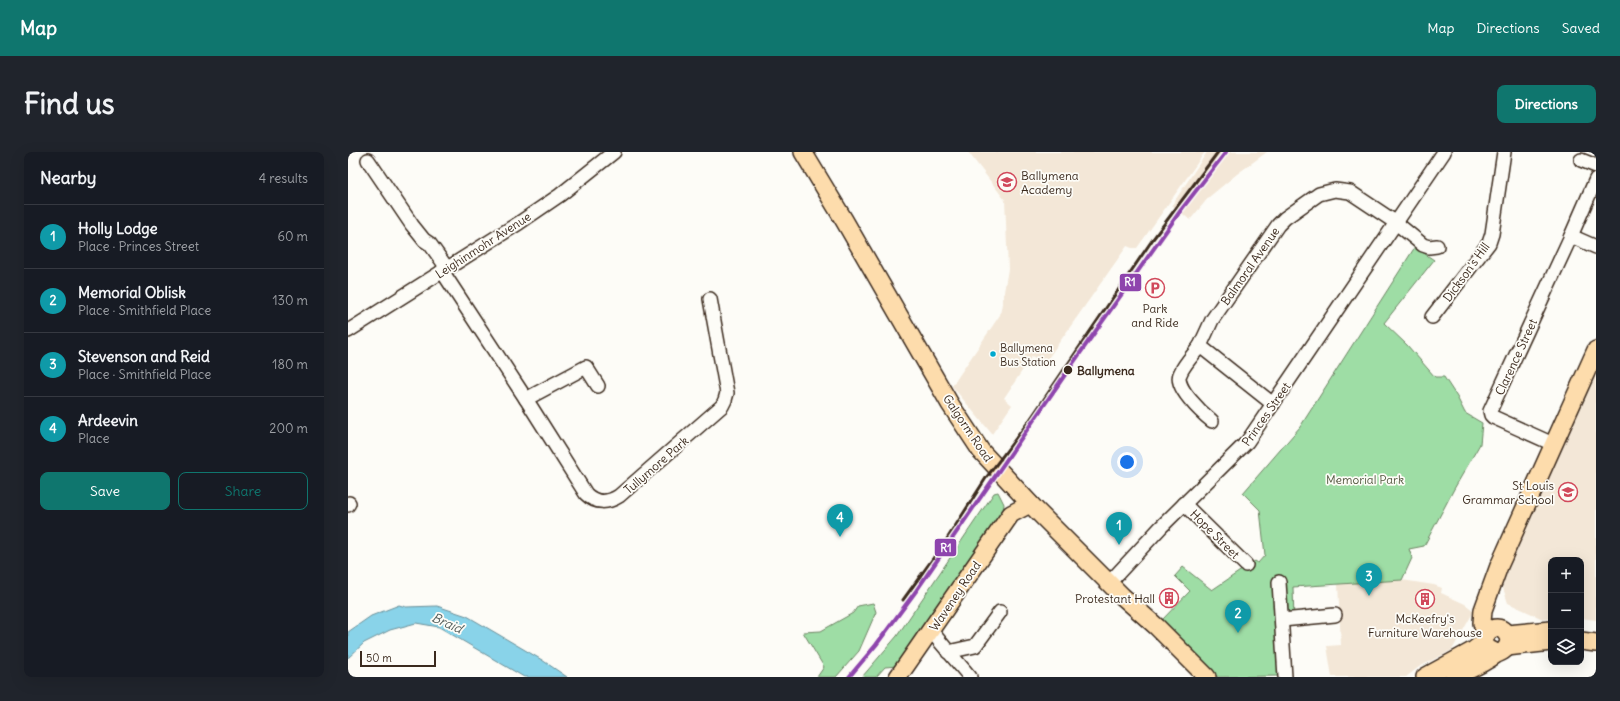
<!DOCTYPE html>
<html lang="en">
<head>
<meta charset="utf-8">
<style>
  body { margin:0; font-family:Delius,sans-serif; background:#20242c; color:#f1f3f6 }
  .controls { position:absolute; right:12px; bottom:12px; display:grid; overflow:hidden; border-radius:8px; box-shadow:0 4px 16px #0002 }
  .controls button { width:36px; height:36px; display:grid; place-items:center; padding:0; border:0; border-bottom:1px solid #363941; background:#171b24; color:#f1f3f6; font:20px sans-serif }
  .scale { position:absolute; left:12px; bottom:10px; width:76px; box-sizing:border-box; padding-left:4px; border:2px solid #3b2a1e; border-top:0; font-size:11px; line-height:14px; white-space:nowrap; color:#3b2a1e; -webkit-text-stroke:3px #fdfcf7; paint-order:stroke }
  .you { position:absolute; left:779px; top:310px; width:14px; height:14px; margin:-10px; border:3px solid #fff; border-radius:50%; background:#1a73e8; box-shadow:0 0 0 6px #1a73e833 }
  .badge { display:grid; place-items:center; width:26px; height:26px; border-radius:50%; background:#0f766e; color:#fff; font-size:13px; font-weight:700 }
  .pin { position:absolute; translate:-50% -33px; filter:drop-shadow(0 1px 2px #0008) }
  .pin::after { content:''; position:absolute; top:21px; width:14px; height:12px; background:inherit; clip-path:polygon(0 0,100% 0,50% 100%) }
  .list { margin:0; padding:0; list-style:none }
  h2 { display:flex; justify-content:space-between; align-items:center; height:52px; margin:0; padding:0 16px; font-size:17px }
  h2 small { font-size:13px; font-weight:400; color:#9ea1a6 }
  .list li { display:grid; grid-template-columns:26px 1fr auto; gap:12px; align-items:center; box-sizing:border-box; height:64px; padding:0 16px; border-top:1px solid #363941 }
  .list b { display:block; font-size:15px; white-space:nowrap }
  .list p { margin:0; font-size:13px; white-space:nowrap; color:#9ea1a6 }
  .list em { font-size:13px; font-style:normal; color:#9ea1a6 }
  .actions { display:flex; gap:8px; padding:12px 16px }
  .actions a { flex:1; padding:9px 0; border:1px solid #0f766e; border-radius:8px; text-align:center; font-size:14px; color:#0f766e }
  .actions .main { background:#0f766e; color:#fff }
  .icon { flex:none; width:22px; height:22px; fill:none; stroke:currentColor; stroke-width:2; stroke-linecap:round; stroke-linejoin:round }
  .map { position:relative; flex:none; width:1248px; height:525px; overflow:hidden; border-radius:8px }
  header { display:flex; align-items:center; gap:24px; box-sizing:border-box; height:56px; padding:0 20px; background:#0f766e; color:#fff }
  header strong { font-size:19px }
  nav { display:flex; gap:22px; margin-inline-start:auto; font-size:14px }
  .intro { display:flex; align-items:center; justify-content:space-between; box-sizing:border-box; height:96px; padding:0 24px }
  h1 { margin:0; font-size:28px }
  .button { padding:10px 18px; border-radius:8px; background:#0f766e; color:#fff; font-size:14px; font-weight:700 }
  main { display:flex; gap:24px; padding:0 24px }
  aside { flex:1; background:#171b24; border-radius:8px; box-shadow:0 4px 16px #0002 }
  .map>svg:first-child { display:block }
  .built { fill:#f3e7d7 }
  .green { fill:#9edda5; stroke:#6c8462 }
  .water { fill:#89d3e9; stroke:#6a8f98 }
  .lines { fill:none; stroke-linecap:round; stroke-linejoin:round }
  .minor-casing { stroke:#3b2a1e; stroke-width:16 }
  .major-casing { stroke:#3b2a1e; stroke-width:20 }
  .minor { stroke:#fdfcf7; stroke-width:13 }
  .major { stroke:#fddcac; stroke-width:17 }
  .rail { stroke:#3b2a1e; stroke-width:3 }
  .rail-1-casing { stroke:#fdfcf7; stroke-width:7 }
  .rail-1 { stroke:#8e44ad; stroke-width:4 }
  .bus-dot { fill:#00a9ce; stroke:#fdfcf7; stroke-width:1.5 }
  .stop-dot { fill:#3b2a1e; stroke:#fdfcf7; stroke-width:1.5 }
  .labels { text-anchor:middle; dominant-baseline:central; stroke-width:3.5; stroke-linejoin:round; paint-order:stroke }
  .bus-label { font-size:11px; fill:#3b2a1e; stroke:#fdfcf7; text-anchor:start }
  .poi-label { font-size:12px; fill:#3b2a1e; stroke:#fdfcf7 }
  .street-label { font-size:12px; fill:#3b2a1e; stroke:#fdfcf7 }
  .stop-label { font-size:12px; font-weight:bold; fill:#3b2a1e; stroke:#fdfcf7; text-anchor:start }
  .park-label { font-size:12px; fill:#545740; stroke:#fdfcf7 }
  .water-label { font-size:13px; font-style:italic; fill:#525d5b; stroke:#fdfcf7 }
  .line-badge { stroke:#fdfcf7; stroke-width:1.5 }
  .badge-label { font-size:11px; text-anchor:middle; font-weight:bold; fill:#fff }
</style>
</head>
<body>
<header>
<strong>Map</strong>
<nav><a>Map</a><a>Directions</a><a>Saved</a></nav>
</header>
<div class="intro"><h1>Find us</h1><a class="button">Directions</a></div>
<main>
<aside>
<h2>Nearby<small>4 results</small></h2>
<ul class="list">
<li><span class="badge" style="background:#0f9aa8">1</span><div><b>Holly Lodge</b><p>Place · Princes Street</p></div><em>60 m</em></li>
<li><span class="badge" style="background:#0f9aa8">2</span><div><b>Memorial Oblisk</b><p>Place · Smithfield Place</p></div><em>130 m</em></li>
<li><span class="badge" style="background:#0f9aa8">3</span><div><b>Stevenson and Reid</b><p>Place · Smithfield Place</p></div><em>180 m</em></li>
<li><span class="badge" style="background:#0f9aa8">4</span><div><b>Ardeevin</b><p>Place</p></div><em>200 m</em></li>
</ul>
<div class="actions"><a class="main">Save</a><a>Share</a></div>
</aside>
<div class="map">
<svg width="1248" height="525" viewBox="0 0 1248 525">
  <rect width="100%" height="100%" fill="#fdfcf7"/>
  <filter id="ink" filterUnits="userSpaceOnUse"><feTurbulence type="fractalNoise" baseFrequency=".025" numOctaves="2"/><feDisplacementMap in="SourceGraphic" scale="8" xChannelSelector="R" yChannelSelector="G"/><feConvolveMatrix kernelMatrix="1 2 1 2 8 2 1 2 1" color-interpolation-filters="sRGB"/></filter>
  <g filter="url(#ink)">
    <g class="built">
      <polygon points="620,0 857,0 789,96 784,96 779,94 696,212 684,204 656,246 664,253 644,282 604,234 652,163 660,117 657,48"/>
      <polygon points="859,0 919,0 889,22 861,45 842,68 824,53"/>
      <polygon points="1248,220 1248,468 1233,466 1233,408 1203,408 1203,467 1195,467 1160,451 1152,427"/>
      <polygon points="1054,428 1086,433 1094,436 1093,441 1117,452 1126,459 1104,498 1071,515 1058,525 984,525 979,494 993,493 990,432"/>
    </g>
    <g class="green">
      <polygon points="1067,95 1086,108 1036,171 1059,193 1087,225 1096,225 1109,245 1117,261 1134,271 1132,292 1106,337 1076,394 1061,397 1064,406 1054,428 945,435 946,469 927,471 930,524 870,525 813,469 842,439 827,424 835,415 864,438 907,409 910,411 917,403 912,358 895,341 952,275"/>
      <polygon points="650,340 656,352 655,360 590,451 577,476 550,514 537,515 528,525 514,525 549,484 646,341"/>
      <polygon points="525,451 528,460 511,499 488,525 469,525 476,515 455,480 473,479 505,461 510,454"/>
    </g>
    <polygon class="water" points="51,453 58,455 89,454 119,464 194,508 219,525 176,525 91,475 68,471 42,478 16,491 0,506 0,480 23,464"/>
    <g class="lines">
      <g class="minor-casing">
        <g id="minor">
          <polyline points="20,8 64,73 76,88 82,92 99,116"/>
          <polyline points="1233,8 1248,14"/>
          <polyline points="1223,84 1248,27"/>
          <path d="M94,119L178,247L238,342C248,352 260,351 271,344L374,254L377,248L379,241L362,147"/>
          <polyline points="1084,165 1141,91 1144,82 1156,0"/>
          <polyline points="0,179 171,71 212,43 266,0"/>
          <path d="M852,194C846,202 836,212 832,222C826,235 854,261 864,269"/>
          <polyline points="178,247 238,215 250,234"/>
          <polyline points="925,252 852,194 864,168 930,73 937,66 971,42 987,38 1002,40 1047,70 1075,93 1081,95 1089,94"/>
          <polyline points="1205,292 1145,265 1143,263 1142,259 1223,84 1248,95"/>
          <polyline points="836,352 898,413"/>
          <polyline points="0,353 1,351"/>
          <polyline points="931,430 937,525"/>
          <polyline points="761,431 813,375 899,290 1096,0"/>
          <polyline points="934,468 987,463"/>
          <polyline points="583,479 622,525"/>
          <polyline points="600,500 627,494 652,460"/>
        </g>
      </g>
      <g class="major-casing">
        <g id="major">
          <polyline points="455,0 496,68 602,252 633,299 689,359 774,444 809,475 859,525"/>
          <polyline points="1159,482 1203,478"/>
          <polyline points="1138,483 1134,471 1135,458 1151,414 1248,198"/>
          <polyline points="1233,489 1248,491"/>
          <polyline points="1159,495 1203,490"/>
          <polyline points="550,525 663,362 682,352"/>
          <polyline points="1077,525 1126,498 1136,490"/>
          <path d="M1106,525C1122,517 1133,513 1147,503C1150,501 1152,501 1155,499C1161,495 1163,486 1157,480C1147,469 1131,483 1139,496L1149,501"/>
        </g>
      </g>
      <use href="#minor" class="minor"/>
      <use href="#major" class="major"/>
      <polyline class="rail" points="555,448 597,390 638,326 681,269 805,87 870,0"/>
      <g class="rail-1-casing">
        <polyline id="rail-1" points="501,525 528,493 568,439 723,214 833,58 878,0"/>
      </g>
      <use href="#rail-1" class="rail-1"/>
    </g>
  </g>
  <defs>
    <g id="school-ring" transform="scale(1)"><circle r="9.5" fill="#fdfcf7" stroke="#d1495b" stroke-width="1.5"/><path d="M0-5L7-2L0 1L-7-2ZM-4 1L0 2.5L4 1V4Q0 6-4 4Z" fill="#d1495b"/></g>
    <g id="parking-ring" transform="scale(1)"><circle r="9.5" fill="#fdfcf7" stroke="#d1495b" stroke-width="1.5"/><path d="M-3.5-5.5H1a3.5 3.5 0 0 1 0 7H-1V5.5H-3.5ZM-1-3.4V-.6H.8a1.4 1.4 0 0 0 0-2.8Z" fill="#d1495b"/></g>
    <g id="building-ring" transform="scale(1)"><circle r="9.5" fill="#fdfcf7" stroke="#d1495b" stroke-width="1.5"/><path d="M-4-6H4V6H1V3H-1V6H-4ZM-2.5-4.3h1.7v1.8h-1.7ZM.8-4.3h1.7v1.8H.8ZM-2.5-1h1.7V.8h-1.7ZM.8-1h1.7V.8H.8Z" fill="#d1495b"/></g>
  </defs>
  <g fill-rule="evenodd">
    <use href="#school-ring" x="659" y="30"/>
    <use href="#parking-ring" x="807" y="136"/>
    <use href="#school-ring" x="1220" y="340"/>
    <use href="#building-ring" x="821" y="446"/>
    <use href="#building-ring" x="1077" y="447"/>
  </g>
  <circle class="bus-dot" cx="645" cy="202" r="3.5"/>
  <circle class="stop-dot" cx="720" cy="218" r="5"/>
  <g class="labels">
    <g class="bus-label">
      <text x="652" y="196">Ballymena<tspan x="652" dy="14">Bus Station</tspan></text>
    </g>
    <g class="poi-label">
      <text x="673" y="23" text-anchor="start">Ballymena<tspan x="673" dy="14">Academy</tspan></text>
      <text x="807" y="156">Park<tspan x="807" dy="14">and Ride</tspan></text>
      <text x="1206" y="333" text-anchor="end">St Louis<tspan x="1206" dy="14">Grammar School</tspan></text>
      <text x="807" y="446" text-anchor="end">Protestant Hall</text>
      <text x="1077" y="466">McKeefry's<tspan x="1077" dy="14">Furniture Warehouse</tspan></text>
    </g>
    <g class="street-label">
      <text transform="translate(135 93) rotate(-33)">Leighinmohr Avenue</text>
      <text transform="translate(902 114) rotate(-55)">Balmoral Avenue</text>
      <text transform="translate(1118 120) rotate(-54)">Dickson's Hill</text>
      <text transform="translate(1168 205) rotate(-65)">Clarence Street</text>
      <text transform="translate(918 262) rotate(-55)">Princes Street</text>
      <text transform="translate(620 276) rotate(56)">Galgorm Road</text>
      <text transform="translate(308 313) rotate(-41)">Tullymore Park</text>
      <text transform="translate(867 382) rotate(45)">Hope Street</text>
      <text transform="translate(607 444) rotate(-56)">Waveney Road</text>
    </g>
    <g class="stop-label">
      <text x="729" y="218">Ballymena</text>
    </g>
    <g class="park-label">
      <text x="1017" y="327">Memorial Park</text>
    </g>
    <g class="water-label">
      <text transform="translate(99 471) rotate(24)">Braid</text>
    </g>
  </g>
  <g class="line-badge">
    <rect x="771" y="121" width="23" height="19" rx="4" fill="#8e44ad"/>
    <rect x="586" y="386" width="23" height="19" rx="4" fill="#8e44ad"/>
  </g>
  <g class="badge-label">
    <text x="782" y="134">R1</text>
    <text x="598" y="400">R1</text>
  </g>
</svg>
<div class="controls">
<button>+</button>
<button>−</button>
<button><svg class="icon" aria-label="layers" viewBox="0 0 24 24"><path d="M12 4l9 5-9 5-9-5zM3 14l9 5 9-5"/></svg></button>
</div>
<div class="scale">50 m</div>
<div class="you"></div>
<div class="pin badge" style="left:771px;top:393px;background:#0f9aa8">1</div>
<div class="pin badge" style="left:890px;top:481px;background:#0f9aa8">2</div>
<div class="pin badge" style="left:1021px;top:444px;background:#0f9aa8">3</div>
<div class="pin badge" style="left:492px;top:385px;background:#0f9aa8">4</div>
</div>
</main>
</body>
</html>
